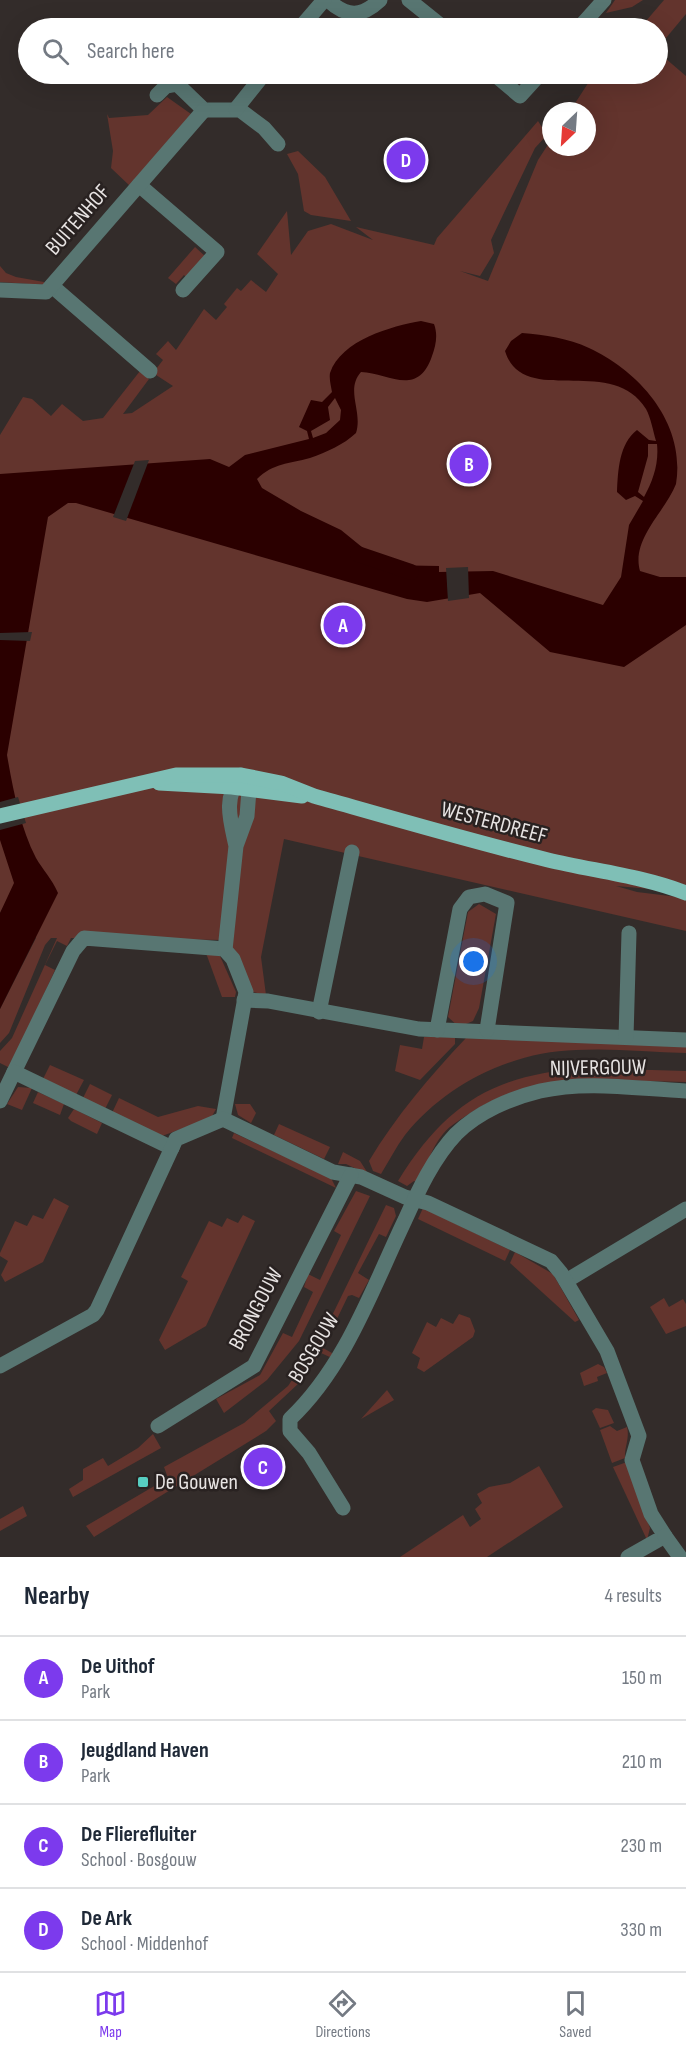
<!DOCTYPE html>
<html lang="en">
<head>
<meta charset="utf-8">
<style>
  body { margin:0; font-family:"Sofia Sans Condensed",sans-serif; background:#f2f2f3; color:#1f2937 }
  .compass { position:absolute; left:542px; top:102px; width:54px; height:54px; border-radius:50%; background:#fff; box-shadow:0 6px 24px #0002; rotate:205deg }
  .you { position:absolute; left:474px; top:962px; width:21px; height:21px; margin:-15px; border:4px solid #fff; border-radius:50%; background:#1a73e8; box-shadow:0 0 0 9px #1a73e833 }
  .badge { display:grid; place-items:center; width:39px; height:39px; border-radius:50%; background:#7c3aed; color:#fff; font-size:20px; font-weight:700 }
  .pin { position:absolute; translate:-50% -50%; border:3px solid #fff; box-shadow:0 2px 6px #0006 }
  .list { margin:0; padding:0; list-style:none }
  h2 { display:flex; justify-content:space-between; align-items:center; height:78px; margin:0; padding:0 24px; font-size:26px }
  h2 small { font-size:20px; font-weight:400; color:#747a83 }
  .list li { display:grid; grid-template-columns:39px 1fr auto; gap:18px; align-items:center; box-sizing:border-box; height:84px; padding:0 24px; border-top:2px solid #e0e1e3 }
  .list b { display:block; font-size:22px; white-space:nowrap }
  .list p { margin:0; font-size:20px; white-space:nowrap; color:#747a83 }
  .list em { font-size:20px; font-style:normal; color:#747a83 }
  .icon { flex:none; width:33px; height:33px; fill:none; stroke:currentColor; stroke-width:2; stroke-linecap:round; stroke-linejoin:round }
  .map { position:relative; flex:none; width:686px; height:1557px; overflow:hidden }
  .search { position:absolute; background:#fff; box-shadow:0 6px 24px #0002; left:18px; right:18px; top:18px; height:66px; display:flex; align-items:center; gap:15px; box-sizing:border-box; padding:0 21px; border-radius:33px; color:#747a83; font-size:22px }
  .sheet { height:414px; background:#fff }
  nav { display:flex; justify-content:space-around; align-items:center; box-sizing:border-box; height:84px; border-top:2px solid #e0e1e3; background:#fff; font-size:16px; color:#747a83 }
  nav a { display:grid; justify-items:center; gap:3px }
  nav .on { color:#7c3aed }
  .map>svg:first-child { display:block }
  .green { fill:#63342d }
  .water { fill:#2b0000; fill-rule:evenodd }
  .pier { fill:#332c2a }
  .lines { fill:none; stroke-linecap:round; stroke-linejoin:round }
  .canal { stroke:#2b0000; stroke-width:16 }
  .minor { stroke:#587672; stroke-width:15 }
  .major { stroke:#7fbfb6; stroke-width:15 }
  .poi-dot { fill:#57cec1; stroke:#292221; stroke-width:2 }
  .labels { text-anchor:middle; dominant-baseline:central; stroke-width:5; stroke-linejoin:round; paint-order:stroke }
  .street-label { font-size:22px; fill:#e8e4e3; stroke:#292221 }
  .poi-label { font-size:22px; fill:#e8e4e3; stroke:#292221; text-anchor:start }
</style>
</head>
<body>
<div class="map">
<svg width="686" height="1557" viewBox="0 0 686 1557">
  <rect width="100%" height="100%" fill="#332c2a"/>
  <g class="green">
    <polygon points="615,0 643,0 632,7 606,13"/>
    <polygon points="664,0 686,0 686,14 666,38 646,21"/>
    <polygon points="658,52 686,76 686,892 616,886 637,892 686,898 686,931 284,839 261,957 266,995 253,992 227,940 71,938 67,946 57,941 45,965 55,970 10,1068 0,1063 0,1051 12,1038 57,938 51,938 45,945 9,1033 0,1043 0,1009 36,938 5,904 0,913 0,435 23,397 32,399 51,416 62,404 83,421 103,418 140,371 149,379 123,414 132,413 173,386 153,373 163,360 156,354 168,341 176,350 204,309 216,320 227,307 224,304 237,288 241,291 251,280 266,292 278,274 257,254 287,211 291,255 308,231 331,224 373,240 356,227 434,245 437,238 538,121 547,135 535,148 491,240 494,253 480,276 460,271 488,281 538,160 551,140 551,147 587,147 587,111 570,111 594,74 658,74"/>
    <polygon points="167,97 191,114 130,186 111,168 113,151 107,114 109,118 148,115"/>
    <polygon points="298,151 325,177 351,221 311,215 304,211 298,174 287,154"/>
    <polygon points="195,247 206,257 187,278 184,275 176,284 168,278"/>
    <polygon points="0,266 6,273 16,277 44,282 44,285 0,282"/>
    <polygon points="479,904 496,914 479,1008 473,1021 459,1027 448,1017 468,912"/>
    <polygon points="206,953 220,956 236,992 235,997 222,997"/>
    <polygon points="424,1037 455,1037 455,1044 420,1080 395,1071 400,1045 422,1049"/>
    <path d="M466,1038L686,1044V1053C650,1052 612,1048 576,1050C511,1052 446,1084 405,1135C396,1147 389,1161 381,1174L373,1171L369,1161C396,1116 430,1076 466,1038Z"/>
    <polygon points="50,1065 84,1080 76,1095 43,1079"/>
    <path d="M584,1068L686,1071V1082C610,1081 539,1070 472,1112C463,1118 450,1125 443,1134C431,1148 427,1166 418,1183L414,1181L407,1186L398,1181C446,1104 493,1075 584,1068Z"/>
    <polygon points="90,1084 112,1095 105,1109 83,1098"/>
    <polygon points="18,1087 32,1088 22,1110 7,1104"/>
    <polygon points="38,1092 64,1104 60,1115 33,1103"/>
    <polygon points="119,1098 158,1117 198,1106 216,1109 211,1118 162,1136 112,1113"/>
    <polygon points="235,1104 250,1104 256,1113 251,1123 238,1115"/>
    <polygon points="74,1109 102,1123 97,1134 71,1121 68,1118"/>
    <polygon points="279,1124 330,1147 324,1159 274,1135"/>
    <polygon points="234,1133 331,1178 336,1188 232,1138"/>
    <polygon points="343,1152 360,1161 369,1175 346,1164 338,1164"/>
    <polygon points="356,1191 370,1196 299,1341 267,1380 224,1413 216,1399 260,1375 283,1333 292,1337 313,1292 304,1287 308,1274 320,1280 341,1235 334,1231"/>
    <polygon points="54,1198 69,1206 43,1262 5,1282 1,1275 8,1261 0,1256 0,1253 15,1221 27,1226 33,1215 43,1219"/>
    <polygon points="386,1205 394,1208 396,1216 386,1237 379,1234 358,1273 369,1280 359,1298 352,1295 348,1296 323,1348 332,1353 332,1358 321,1353 299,1383 269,1411 276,1421 266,1431 94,1537 86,1526 168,1478 164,1467 244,1423 288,1386 323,1334"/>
    <polygon points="423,1208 510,1250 505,1261 418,1219"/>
    <polygon points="243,1215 255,1221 206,1326 165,1350 159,1340 188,1281 181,1277 209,1221 222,1227 227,1218 238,1223"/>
    <polygon points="515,1252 553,1274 579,1320 575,1322 510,1263"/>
    <polygon points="664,1298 669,1307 683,1299 686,1304 686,1326 666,1334 650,1307"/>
    <polygon points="459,1314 470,1318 475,1331 473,1337 424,1372 417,1368 420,1358 412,1353 427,1322 436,1327 441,1318 453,1324"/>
    <polygon points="598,1364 604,1367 607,1373 597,1377 598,1381 584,1386 580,1373"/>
    <polygon points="387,1390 394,1400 361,1419"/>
    <polygon points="596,1408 608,1410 614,1423 600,1428 592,1411"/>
    <path d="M610,1426L617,1431L627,1427C630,1438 624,1448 625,1458L612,1463L600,1430Z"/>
    <polygon points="153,1434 161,1448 73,1497 69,1489 83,1480 83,1469 103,1458 108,1466 138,1448"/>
    <polygon points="627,1462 650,1528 647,1540 613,1467"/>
    <polygon points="539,1466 563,1507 487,1557 400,1557 463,1515 470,1527 481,1519 475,1509 482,1503 477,1494 489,1487 510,1483"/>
    <polygon points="23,1506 27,1516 0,1531 0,1519"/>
  </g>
  <path class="water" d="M421,321L434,324C438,335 436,345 432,356C418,398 388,373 361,372C345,390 363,411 356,433C343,445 327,452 310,458C289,464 273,463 257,479L262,488L301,511L341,530L384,565L439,566V572L493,571L603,605L621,577L629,525L643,501L635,496L626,500L617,492C618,470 619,444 637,430L649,440L656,441C653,431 651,418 646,409C612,353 523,409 505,351L511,341L522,333C545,335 568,338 589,348C639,371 686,423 676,484C665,512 631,539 640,571L660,577H686V625L624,667L550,652L480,593L427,602L407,599L76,503H68L48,517L7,755C13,789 20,827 36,858C43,870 52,879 58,893L0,1009V913L14,883L0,840V474L210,459L229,467L245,455L309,439L307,431L299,427L311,400L322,402L332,392C331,386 329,379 330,373C341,340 392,326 421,321ZM335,398L341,410L340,420L326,433L313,438L311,431L330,420L328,407ZM648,444H657C659,464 653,480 644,497L638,492L648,456Z"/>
  <g class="pier">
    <polygon points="149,460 126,521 113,517 135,461"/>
    <polygon points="468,567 469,598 448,601 446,568"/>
    <polygon points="32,632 30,641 0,640 0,633"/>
    <polygon points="18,797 26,823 0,830 0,802"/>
  </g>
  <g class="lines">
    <polyline class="canal" points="358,554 411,572"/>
    <g class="minor">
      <path d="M328,0C347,18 362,17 380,0"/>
      <polyline points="409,0 444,28"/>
      <polyline points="300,28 324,0"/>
      <polyline points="579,28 604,0"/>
      <polyline points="494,74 520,96 540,74"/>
      <polyline points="157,95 166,86 177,84 204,110 240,110 264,128 278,144"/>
      <polyline points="236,109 264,74"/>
      <polyline points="139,185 217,252 183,290"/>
      <polyline points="52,286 150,371"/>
      <polyline points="0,290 46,292 204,110"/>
      <polyline points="244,1000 268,1001 419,1029 686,1040"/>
      <polyline points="319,1012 352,852"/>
      <polyline points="437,1030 460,909 469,897 485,894 507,903 487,1030"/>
      <polyline points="626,1037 629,933"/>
      <polyline points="14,1072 73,951 84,938 225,949"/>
      <polyline points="0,1101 14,1072 172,1148"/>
      <path d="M223,1119L246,992L233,959L225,950L236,846L247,816L249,790L241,775C223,798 230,819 236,846"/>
      <polyline points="566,1281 686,1209"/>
      <polyline points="0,1366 93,1315 97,1310 176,1139 223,1119 333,1172 361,1177 405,1197 428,1203 551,1261 561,1273 607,1351 639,1436 632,1460 651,1514 665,1536 628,1557"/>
      <polyline points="158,1426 254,1366 351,1175"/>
      <path d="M343,1508L309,1453L290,1431V1419C346,1366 372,1289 405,1220C418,1191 434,1157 456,1134C478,1112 511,1098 540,1091C587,1080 639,1089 686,1091"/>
      <polyline points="665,1536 680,1557"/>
    </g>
    <g class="major">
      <polyline points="159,783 232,787 302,796"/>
      <path d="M0,816L176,775H241L281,783L314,796C392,818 470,841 548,860C594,871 643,876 686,893"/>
    </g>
  </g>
  <rect class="poi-dot" x="137" y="1476" width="12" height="12" rx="3"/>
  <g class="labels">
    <g class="street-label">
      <text transform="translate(78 220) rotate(-49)">BUITENHOF</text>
      <text transform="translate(494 823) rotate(15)">WESTERDREEF</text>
      <text transform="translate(598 1068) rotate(-1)">NIJVERGOUW</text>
      <text transform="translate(256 1309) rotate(-62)">BRONGOUW</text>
      <text transform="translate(314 1348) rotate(-59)">BOSGOUW</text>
    </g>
    <g class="poi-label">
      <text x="155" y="1482">De Gouwen</text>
    </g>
  </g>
</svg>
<svg class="compass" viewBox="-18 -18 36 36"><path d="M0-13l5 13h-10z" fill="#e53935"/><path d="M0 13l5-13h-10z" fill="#747a83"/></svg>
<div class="you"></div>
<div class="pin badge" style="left:343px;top:625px">A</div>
<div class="pin badge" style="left:469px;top:464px">B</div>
<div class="pin badge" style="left:263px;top:1467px">C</div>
<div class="pin badge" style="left:406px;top:160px">D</div>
<div class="search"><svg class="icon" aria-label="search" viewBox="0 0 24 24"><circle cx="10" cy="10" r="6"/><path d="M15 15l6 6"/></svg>Search here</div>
</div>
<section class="sheet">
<h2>Nearby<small>4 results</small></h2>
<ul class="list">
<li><span class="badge">A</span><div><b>De Uithof</b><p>Park</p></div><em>150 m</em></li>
<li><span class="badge">B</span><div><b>Jeugdland Haven</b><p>Park</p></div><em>210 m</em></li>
<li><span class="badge">C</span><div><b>De Flierefluiter</b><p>School · Bosgouw</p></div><em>230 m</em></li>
<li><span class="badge">D</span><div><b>De Ark</b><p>School · Middenhof</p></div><em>330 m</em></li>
</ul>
</section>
<nav>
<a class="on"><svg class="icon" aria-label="map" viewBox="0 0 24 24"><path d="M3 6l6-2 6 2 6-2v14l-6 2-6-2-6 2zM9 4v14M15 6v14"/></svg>Map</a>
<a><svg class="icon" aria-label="directions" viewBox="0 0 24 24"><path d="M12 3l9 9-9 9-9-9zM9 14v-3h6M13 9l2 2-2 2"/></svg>Directions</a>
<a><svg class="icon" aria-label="saved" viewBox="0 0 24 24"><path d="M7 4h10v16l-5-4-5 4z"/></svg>Saved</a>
</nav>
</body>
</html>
